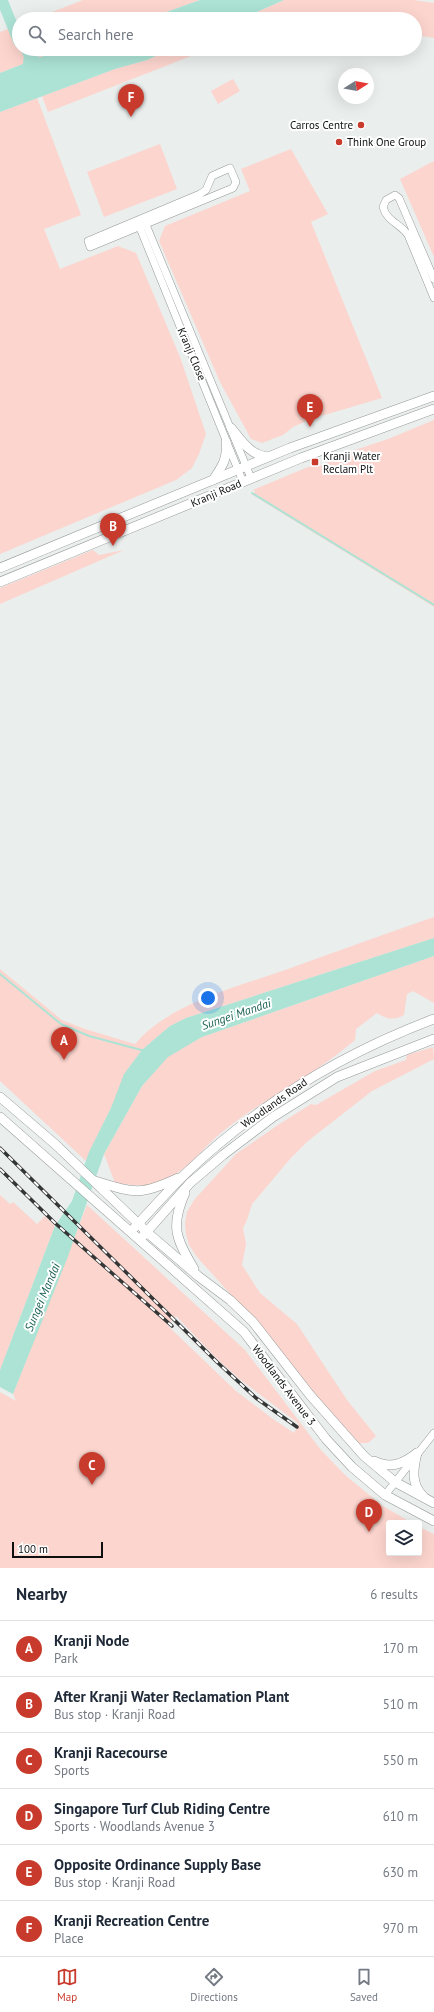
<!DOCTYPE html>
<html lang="en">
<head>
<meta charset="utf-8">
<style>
  body { margin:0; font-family:"PT Sans",sans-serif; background:#f6f6f7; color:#1f2937 }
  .controls { position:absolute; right:12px; bottom:12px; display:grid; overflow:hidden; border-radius:4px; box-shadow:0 4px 16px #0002 }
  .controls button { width:36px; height:36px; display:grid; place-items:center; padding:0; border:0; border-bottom:1px solid #e0e1e3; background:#fff; color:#1f2937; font:20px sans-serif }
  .compass { position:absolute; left:338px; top:68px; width:36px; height:36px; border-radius:50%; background:#fff; box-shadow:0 4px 16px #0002; rotate:79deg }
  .scale { position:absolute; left:12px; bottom:10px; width:91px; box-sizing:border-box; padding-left:4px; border:2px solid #0e100f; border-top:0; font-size:11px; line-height:14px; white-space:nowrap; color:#0e100f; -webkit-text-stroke:3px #fff; paint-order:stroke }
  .you { position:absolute; left:208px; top:998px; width:14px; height:14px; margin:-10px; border:3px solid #fff; border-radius:50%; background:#1a73e8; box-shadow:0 0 0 6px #1a73e833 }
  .badge { display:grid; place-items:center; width:26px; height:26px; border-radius:50%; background:#c83b2c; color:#fff; font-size:13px; font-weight:700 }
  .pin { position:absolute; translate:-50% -33px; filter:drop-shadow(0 1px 2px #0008) }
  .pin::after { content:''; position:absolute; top:21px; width:14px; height:12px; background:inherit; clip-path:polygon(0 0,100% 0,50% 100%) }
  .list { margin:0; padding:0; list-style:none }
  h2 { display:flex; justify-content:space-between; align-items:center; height:52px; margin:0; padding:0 16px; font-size:17px }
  h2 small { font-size:13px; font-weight:400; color:#747a83 }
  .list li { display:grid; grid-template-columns:26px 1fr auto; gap:12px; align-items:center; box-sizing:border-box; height:56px; padding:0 16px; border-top:1px solid #e0e1e3 }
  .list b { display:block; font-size:15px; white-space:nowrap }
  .list p { margin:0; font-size:13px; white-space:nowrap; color:#747a83 }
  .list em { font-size:13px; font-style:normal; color:#747a83 }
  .icon { flex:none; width:22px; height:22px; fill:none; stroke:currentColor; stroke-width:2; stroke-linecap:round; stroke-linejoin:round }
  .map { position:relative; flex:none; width:434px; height:1568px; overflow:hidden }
  .search { position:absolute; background:#fff; box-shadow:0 4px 16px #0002; left:12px; right:12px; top:12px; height:44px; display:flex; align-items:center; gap:10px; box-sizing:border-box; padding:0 14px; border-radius:22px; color:#747a83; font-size:15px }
  .sheet { height:388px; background:#fff }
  nav { display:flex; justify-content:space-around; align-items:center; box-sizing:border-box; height:56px; border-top:1px solid #e0e1e3; background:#fff; font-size:11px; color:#747a83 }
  nav a { display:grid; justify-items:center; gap:2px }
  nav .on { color:#c83b2c }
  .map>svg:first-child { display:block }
  .green { fill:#fcd5ce; fill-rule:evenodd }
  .water { fill:#ace3d5 }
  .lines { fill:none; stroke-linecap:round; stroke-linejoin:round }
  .stream { stroke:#ace3d5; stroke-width:2 }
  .river { stroke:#ace3d5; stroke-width:11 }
  .minor-casing { stroke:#949997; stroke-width:8 }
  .major-casing { stroke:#949997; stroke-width:10 }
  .minor { stroke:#fff; stroke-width:7 }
  .major { stroke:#fff; stroke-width:9 }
  .rail-casing { stroke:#353736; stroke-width:3.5 }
  .rail { stroke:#fff; stroke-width:2; stroke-dasharray:6; stroke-linecap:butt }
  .poi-dot { fill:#c83b2c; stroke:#fff; stroke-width:1.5 }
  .labels { text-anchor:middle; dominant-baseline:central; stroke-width:4; stroke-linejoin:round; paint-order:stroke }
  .poi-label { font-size:11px; fill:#0e100f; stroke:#fff; text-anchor:start }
  .street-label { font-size:11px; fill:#0e100f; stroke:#fff }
  .water-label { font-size:12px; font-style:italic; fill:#1c6255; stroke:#fff }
</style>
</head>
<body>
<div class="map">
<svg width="434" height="1568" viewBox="0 0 434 1568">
  <rect width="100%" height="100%" fill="#eaeeed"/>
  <g class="green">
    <polygon points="83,0 200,0 147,19 34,19"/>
    <polygon points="284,0 413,0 434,3 434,38 415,35 415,19 241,19"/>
    <polygon points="19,25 19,49 64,49 41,57 35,56 32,51 25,54 23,64 0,73 0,32"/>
    <polygon points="171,49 209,49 48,112 42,96 115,69 147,60"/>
    <polygon points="233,79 240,91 218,104 211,91"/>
    <polygon points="37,98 81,215 44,229 60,269 118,246 136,253 180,357 206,434 199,454 192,468 176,480 0,554 0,112"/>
    <polygon points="160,144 177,189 104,217 87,172"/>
    <polygon points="291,149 328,214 311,222 382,398 311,419 293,427 283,435 262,443 251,439 220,382 159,241 165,226 250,191 241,169"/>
    <polygon points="434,161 434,257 400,179"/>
    <polygon points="434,420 434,607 251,494 255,492 253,490 308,467 320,466 346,453 388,439"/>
    <polygon points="93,550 99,555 124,550 0,604 0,588"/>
    <path d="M434,917V938L186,1018L170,1026L142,1050L111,1108L86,1161L0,1081V969L62,1020L85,1029L135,1044C171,1002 238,987 288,969C337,951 385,934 434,917Z"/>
    <path d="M434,956V1003L413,991L407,994L404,1015C394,1021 386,1019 377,1013L356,1029L355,1040C314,1076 264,1098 222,1132C202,1149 186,1172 161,1182C147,1187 129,1185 115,1183L104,1154L142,1086L168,1056L202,1037Z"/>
    <polygon points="433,1047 434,1059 372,1091 308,1141 290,1159 252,1204 247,1220 243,1228 246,1244 242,1265 260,1293 297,1324 347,1400 376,1436 368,1443 361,1443 357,1447 232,1296 197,1257 189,1245 186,1234 185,1223 187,1212 194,1200 236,1154 278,1125 311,1104 316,1105 375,1071 406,1060 407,1055"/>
    <polygon points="0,1195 10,1204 13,1202 37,1224 45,1216 55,1226 0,1370"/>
    <path d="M87,1205L245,1350L321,1450L346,1476L383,1506L412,1523H389V1553H419V1527L434,1534V1568H0V1392L16,1401L13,1394ZM176,1316L218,1360L242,1381L299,1424L294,1433L273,1419L236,1391L167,1325Z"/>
  </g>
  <g class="water">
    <polygon points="200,0 284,0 241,19 147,19"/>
    <polygon points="64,49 171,49 147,60 115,69 0,112 0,73 23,64 24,54 33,51 35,56 41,57"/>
    <polygon points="434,938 434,956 202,1037 168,1057 142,1086 104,1154 67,1259 13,1394 0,1387 0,1370 55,1226 72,1201 89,1152 111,1108 124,1074 142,1050 157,1037 170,1026 186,1018"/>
  </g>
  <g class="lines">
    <g class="stream">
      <polyline points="252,493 434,605"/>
      <polyline points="0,974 61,1024 89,1036 145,1051"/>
    </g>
    <g class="river">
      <polyline points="2,0 19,42"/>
      <polyline points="26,49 35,65"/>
    </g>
    <g class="minor-casing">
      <g id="minor">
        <polygon points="230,168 236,182 233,188 90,247 88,241 200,194 206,190 212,176"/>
        <polyline points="144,220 251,478"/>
        <polyline points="138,223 243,482"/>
        <path d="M434,279L399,198L395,195L386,200L383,207C387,222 400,223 408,235L434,298"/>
        <polyline points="385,1495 434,1433"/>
      </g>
    </g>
    <g class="major-casing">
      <g id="major">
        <path d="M231,428C242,441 250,455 268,457"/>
        <path d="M213,480C222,467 228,458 226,442"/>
        <polyline points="0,568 290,448 434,396"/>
        <polyline points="0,582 301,458 434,409"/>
        <polyline points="0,1097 55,1144 149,1234 198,1276 230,1300 253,1322 310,1395 364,1456 395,1482 434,1503"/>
        <polyline points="0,1117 244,1332 326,1439 352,1467 385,1495 434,1521"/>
        <path d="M95,1181C134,1193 140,1196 178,1178"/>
        <path d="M185,1193C170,1226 176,1239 194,1269"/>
        <path d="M134,1228C151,1210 167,1192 184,1175C256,1106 341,1054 434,1019"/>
        <polyline points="143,1236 190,1183 223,1155 273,1117 337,1077 434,1039"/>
        <path d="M417,1453C413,1469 411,1484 423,1496"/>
        <path d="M374,1461C391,1469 403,1464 417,1453"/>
      </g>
    </g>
    <use href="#minor" class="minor"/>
    <use href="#major" class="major"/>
    <g class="rail-casing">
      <g id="rail">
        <polyline points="0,1148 217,1362 256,1398 297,1427"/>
        <polyline points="0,1169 55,1223 172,1326"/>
      </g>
    </g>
    <use href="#rail" class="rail"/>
  </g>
  <g class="poi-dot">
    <circle cx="361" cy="125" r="4"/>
    <circle cx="339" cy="142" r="4"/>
    <rect x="311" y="458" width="8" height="8" rx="2"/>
  </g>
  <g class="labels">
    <g class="poi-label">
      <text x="353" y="125" text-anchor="end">Carros Centre</text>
      <text x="347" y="142">Think One Group</text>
      <text x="323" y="456">Kranji Water<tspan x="323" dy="13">Reclam Plt</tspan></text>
    </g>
    <g class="street-label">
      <text transform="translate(192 354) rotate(67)">Kranji Close</text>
      <text transform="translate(216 493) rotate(-23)">Kranji Road</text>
      <text transform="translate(274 1103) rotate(-35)">Woodlands Road</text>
      <text transform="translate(284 1385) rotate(53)">Woodlands Avenue 3</text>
    </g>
    <g class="water-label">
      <text transform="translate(236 1014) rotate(-19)">Sungei Mandai</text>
      <text transform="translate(42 1297) rotate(-67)">Sungei Mandai</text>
    </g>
  </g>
</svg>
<div class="controls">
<button><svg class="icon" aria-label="layers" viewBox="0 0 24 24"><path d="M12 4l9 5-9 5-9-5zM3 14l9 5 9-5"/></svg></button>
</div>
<svg class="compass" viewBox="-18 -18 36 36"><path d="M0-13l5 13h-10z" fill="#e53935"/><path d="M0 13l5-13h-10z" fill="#747a83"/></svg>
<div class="scale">100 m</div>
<div class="you"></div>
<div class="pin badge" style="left:64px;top:1060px">A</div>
<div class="pin badge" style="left:113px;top:546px">B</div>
<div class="pin badge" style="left:92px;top:1485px">C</div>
<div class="pin badge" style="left:369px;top:1532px">D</div>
<div class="pin badge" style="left:310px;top:427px">E</div>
<div class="pin badge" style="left:131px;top:117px">F</div>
<div class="search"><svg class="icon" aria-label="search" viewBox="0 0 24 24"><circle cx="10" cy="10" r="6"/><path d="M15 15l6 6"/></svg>Search here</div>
</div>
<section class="sheet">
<h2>Nearby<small>6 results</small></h2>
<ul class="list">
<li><span class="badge">A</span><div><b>Kranji Node</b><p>Park</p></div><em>170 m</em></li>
<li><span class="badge">B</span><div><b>After Kranji Water Reclamation Plant</b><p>Bus stop · Kranji Road</p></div><em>510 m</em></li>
<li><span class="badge">C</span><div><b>Kranji Racecourse</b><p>Sports</p></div><em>550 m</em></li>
<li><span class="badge">D</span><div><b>Singapore Turf Club Riding Centre</b><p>Sports · Woodlands Avenue 3</p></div><em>610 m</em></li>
<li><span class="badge">E</span><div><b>Opposite Ordinance Supply Base</b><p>Bus stop · Kranji Road</p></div><em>630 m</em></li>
<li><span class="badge">F</span><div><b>Kranji Recreation Centre</b><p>Place</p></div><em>970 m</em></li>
</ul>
</section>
<nav>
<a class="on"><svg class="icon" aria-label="map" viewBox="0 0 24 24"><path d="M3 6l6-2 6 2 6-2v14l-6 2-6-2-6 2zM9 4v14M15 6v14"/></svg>Map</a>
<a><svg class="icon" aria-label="directions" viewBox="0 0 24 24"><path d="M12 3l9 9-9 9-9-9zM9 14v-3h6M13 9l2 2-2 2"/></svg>Directions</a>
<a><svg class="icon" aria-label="saved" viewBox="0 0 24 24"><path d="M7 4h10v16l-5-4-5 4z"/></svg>Saved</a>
</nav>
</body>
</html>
